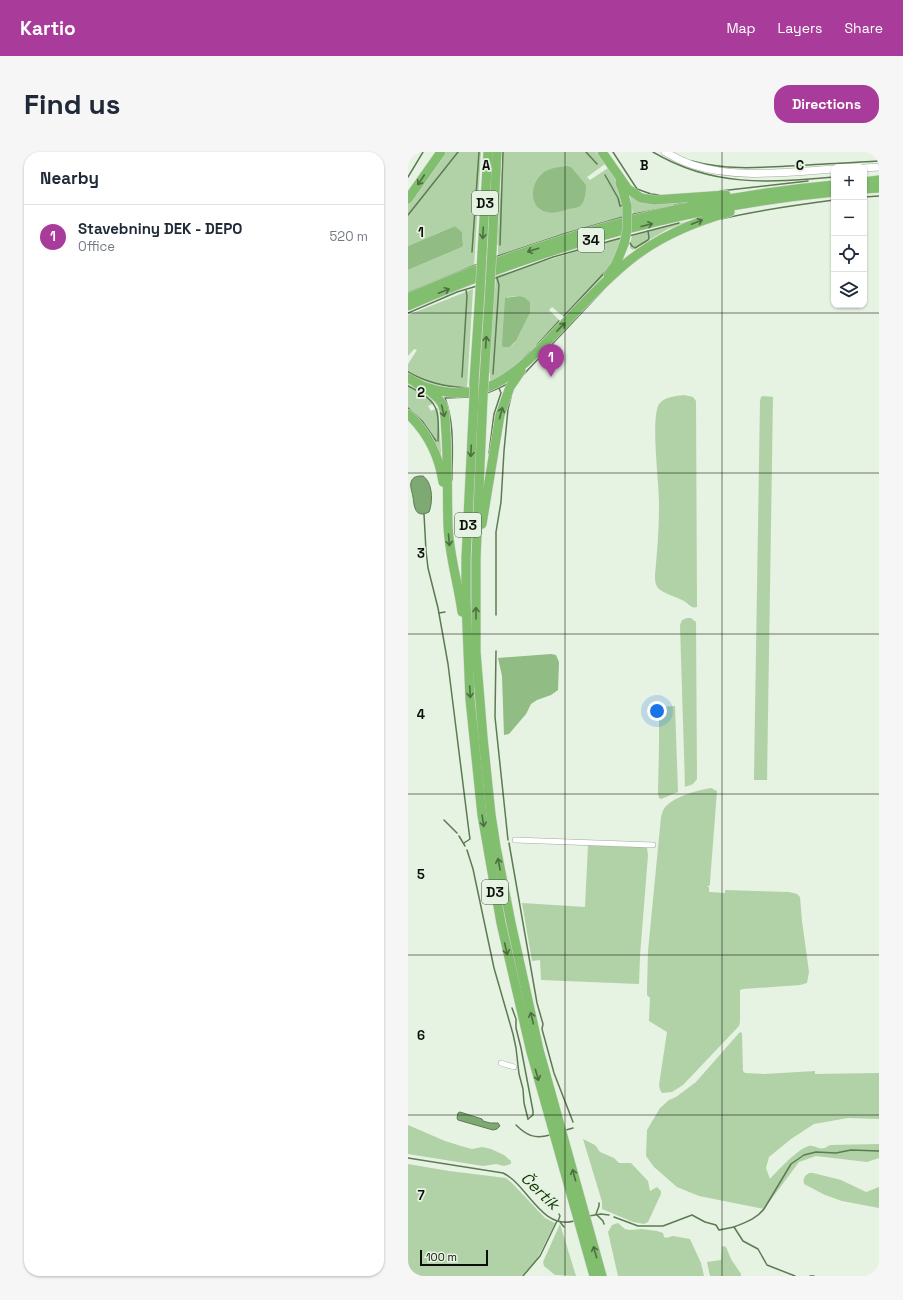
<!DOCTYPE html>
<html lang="en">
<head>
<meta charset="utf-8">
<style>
  body { margin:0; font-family:"Space Grotesk",sans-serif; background:#f6f6f7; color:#1f2937 }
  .controls { position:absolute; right:12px; top:12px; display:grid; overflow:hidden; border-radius:8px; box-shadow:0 1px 3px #0004 }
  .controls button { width:36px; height:36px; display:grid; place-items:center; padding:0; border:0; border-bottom:1px solid #e0e1e3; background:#fff; color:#1f2937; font:20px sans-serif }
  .scale { position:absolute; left:12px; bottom:10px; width:68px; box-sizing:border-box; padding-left:4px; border:2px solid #0b0f0a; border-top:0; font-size:11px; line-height:14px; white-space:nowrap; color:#0b0f0a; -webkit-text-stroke:3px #e6f2e2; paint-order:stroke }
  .you { position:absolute; left:249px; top:559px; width:14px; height:14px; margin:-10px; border:3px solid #fff; border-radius:50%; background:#1a73e8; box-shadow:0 0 0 6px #1a73e833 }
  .badge { display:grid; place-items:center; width:26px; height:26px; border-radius:50%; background:#a93c9a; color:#fff; font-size:13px; font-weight:700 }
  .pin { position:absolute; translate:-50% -33px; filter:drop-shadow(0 1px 2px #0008) }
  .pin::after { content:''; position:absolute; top:21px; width:14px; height:12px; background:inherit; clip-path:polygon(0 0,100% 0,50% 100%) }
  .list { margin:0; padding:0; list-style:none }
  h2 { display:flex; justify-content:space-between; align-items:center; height:52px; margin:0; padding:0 16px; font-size:17px }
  h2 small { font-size:13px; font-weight:400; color:#747a83 }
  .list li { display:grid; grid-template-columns:26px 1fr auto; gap:12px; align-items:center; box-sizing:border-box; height:64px; padding:0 16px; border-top:1px solid #e0e1e3 }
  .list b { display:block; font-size:15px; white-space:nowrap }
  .list p { margin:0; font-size:13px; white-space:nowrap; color:#747a83 }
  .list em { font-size:13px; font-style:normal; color:#747a83 }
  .icon { flex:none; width:22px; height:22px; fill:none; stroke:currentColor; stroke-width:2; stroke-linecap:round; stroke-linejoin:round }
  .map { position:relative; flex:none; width:471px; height:1124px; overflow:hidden; border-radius:16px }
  header { display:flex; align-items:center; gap:24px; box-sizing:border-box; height:56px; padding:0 20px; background:#a93c9a; color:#fff }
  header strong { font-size:19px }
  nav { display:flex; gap:22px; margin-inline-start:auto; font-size:14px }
  .intro { display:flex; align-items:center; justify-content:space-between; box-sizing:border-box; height:96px; padding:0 24px }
  h1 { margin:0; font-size:28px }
  .button { padding:10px 18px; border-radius:16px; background:#a93c9a; color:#fff; font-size:14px; font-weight:700 }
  main { display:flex; gap:24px; padding:0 24px }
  aside { flex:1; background:#fff; border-radius:16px; box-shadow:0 1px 3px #0004 }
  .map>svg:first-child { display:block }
  .green { fill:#b1d2a7; fill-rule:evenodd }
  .forest { fill:#91bc84 }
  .water { fill:#7fa972; stroke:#5c7b53 }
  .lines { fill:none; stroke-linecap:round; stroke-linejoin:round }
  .stream { stroke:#5c7b53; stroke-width:1.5 }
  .street-casing { stroke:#a0ac9d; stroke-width:6 }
  .secondary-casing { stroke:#a0ac9d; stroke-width:8 }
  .highway-casing { stroke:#d3d4d3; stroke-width:10 }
  .street { stroke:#fff; stroke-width:5 }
  .secondary { stroke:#fff; stroke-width:7 }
  .highway { stroke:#81be6e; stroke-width:9 }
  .highway-bridge-casing { stroke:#d3d4d3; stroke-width:10; stroke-linecap:butt }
  .highway-bridge { stroke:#81be6e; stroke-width:9 }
  .oneway { stroke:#4c6f41 }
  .grid { fill:none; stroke:#0b0f0a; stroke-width:1; stroke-opacity:0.55 }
  .labels { text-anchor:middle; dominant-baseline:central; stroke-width:3.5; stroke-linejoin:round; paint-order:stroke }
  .shield { fill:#e6f2e2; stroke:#4d534b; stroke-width:1 }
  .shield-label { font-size:14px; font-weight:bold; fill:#0b0f0a }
  .water-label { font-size:16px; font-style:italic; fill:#0f3900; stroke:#e6f2e2 }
  .grid-label { font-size:13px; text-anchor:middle; font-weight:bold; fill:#0b0f0a; stroke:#e6f2e2; stroke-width:3.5; stroke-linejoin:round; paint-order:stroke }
</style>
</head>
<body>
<header>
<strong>Kartio</strong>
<nav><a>Map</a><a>Layers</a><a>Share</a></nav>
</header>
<div class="intro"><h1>Find us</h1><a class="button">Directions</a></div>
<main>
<aside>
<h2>Nearby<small></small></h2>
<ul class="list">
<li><span class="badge">1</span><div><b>Stavebniny DEK - DEPO</b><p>Office</p></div><em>520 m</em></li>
</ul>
</aside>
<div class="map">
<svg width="471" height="1124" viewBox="0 0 471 1124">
  <rect width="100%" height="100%" fill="#e6f2e2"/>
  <g class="green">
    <polygon points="35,0 73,0 66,115 0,141 0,118 54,95 55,93 54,80 47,74 0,94 0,52"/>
    <polygon points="95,0 188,0 197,12 179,25 182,28 200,16 202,17 209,30 218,65 143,87 90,104 90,93 89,92"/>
    <polygon points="222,44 298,48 225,63"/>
    <polygon points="284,68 260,77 226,97 225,98 222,96 222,92 224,84"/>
    <path d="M215,85C208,118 179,143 157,166L144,155L141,158L153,170L134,190L104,218L82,230V221L80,220L85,140L87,139L88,124ZM112,144L116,145L122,161L108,189L104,193L99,145Z"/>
    <path d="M65,137L59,236C38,236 18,233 0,221V212L9,198L6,197L0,204V163Z"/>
    <path d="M0,232C9,237 21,241 26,251L20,254L23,259L30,256L33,298V308L0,258Z"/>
    <path d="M276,243L285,245L288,249L289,455C283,457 281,452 276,449C269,445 254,441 250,436C247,432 247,427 247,423C249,401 251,378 251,356C252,334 242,268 251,252C256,245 268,244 276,243Z"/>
    <polygon points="355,244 365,245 359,628 346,628 346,625 352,249 353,245"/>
    <polygon points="279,466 283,466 288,470 289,627 285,632 277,635 272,473 274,468"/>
    <polygon points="267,554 270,640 253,647 251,646 250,641 251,594 251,555"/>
    <path d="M303,636L309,639L302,730V733L299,735H301V740L317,741V738L381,740L389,742L392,745L394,769L401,820L399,831L392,833L335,837L332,838V870L331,874L275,933L264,940L254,941L252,938L251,933L259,880L241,869L242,846L239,843V839L240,799L253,665C254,661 255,657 258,654C268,644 290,638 303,636Z"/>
    <polygon points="180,693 234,694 239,696 240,703 232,804 231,832 133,828 132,808 124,809 114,751 177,755"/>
    <path d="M333,880L334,882L335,919L337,921L356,922L407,919V922L471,921V967L440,966L406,972L383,987L361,1005L358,1016L362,1027C368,1020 392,995 401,994C408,992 411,1001 422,993L471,992V1006L459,1010L408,1004L391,1010L356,1057L291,1044L269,1035L246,1015L238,1004L239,978L252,956L261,948L268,945L288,930L331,881Z"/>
    <polygon points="0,973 37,989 53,994 64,997 74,995 83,997 96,1003 103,1009 103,1012 96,1014 88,1012 75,1014 0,1002"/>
    <polygon points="175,987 187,993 192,1000 206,1006 211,1011 223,1011 240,1029 242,1039 249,1035 253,1039 253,1042 240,1070 236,1072 225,1070 194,1057 194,1050 192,1043"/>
    <polygon points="0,1012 41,1019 98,1026 104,1031 137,1066 147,1071 129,1107 114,1124 0,1124"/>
    <path d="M401,1021H405L433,1028L458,1040L471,1035V1056L434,1049L417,1043L396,1032C395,1027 396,1024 401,1021Z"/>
    <polygon points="210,1071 217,1077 222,1078 234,1077 249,1079 255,1081 256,1085 258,1086 265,1084 282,1087 293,1111 296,1124 210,1124 200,1080 204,1073"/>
    <polygon points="152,1072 168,1124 147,1123 136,1114 135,1110"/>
    <polygon points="314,1094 318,1095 323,1107 333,1122 333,1124 302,1124 299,1110 313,1108"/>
  </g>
  <g class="forest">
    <path d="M159,14L163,15L178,33C178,39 177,51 172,54C169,56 164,56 160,57C154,59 146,62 139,60C120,56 122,31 135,21C141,16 152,15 159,14Z"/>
    <polygon points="47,74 54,80 55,93 54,95 0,118 0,94"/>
    <polygon points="112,144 116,145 122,150 122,161 108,189 101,195 95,195 94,193 97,146"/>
    <polygon points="143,502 148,503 151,510 150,538 143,543 129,548 123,552 118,562 101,582 96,583 94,524 90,506"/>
  </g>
  <g class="water">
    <path d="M15,324C25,331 25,350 21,360C7,367 6,354 5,345C4,339 1,333 4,328C6,324 11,324 15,324Z"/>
    <polygon points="52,960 74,967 75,969 82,971 90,971 92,974 89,977 85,978 50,968 49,966 50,961"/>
  </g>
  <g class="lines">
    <g class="stream">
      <polyline points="178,0 189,12"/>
      <polyline points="205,0 229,37 243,42 251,43"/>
      <path d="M245,0C304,35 360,31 426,25"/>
      <path d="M284,9C317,18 348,16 382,14C411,12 441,11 471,9"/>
      <polyline points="197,23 210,46 212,54 215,53"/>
      <polyline points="0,25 15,0"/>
      <polyline points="312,39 400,29"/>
      <polyline points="456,45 471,44"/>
      <polyline points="267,53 281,50"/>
      <polyline points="0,63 50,0"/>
      <polyline points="222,63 262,55"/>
      <path d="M313,67C350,58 388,53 426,48"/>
      <polyline points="221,84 271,71"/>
      <polyline points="222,91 224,94 227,96 240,88 241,86 240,79"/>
      <polyline points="92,93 95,0"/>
      <polyline points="64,100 71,0"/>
      <polyline points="87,105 156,82 215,65"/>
      <polyline points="85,127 145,105 213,86"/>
      <polyline points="0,141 70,112"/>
      <polyline points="0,161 49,140 69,134"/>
      <polyline points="156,164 197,120"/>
      <polyline points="129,193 151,169"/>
      <polyline points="115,207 122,200"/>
      <path d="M0,220C19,231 37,235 59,236"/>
      <polyline points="85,222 91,133 89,126"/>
      <polyline points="116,222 195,138"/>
      <polyline points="54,225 59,144 58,138"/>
      <path d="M0,234C31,250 31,255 30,289"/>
      <polyline points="79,241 91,236 99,232"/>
      <polyline points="0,256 14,269 28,289"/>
      <polyline points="81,301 86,262 93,241 91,236"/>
      <path d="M44,328C44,300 47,273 37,246L62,245"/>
      <polyline points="16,362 18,399 20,416 30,456 40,512 61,680 62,687 56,691"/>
      <polyline points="31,461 37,460"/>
      <polyline points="88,463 88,380 93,350 96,299 100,257 103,245"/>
      <polyline points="88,499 87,565 100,688"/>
      <polyline points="36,668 49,681"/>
      <polyline points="51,684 57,694"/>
      <polyline points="101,691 129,851 135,872 134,877 146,921 165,970"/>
      <polyline points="59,698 65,717 86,816 105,882 108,896 111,922 115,937 116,951 120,967"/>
      <polyline points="104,856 108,867 108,876 113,896 125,959 125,963 120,967"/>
      <path d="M108,973C119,984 127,987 142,983"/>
      <polyline points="158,978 165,976"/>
      <path d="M0,1006L95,1021C120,1033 133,1078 166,1069"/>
      <polyline points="191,1051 191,1054 188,1062 195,1069 196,1072"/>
      <polyline points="181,1064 193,1062 201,1063"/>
      <polyline points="206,1065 230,1074 255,1074 284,1063 297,1070 308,1073 311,1078 326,1075 335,1089 350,1097 359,1113 387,1124"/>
      <polyline points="150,1069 152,1064 151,1062"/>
      <polyline points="152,1070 156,1075"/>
      <path d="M326,1075C338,1070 348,1067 356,1057L383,1012L396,1003L408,1000L428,1001L443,998L471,999"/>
      <polyline points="115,1124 132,1104 149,1069"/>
      <polyline points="402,1124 406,1124"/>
    </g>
    <g class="street-casing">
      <g id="street">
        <polyline points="107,688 245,693"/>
        <polyline points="93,911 106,915"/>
      </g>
    </g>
    <g class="secondary-casing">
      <g id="secondary">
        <path d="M257,0C266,5 275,10 285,13C328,27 381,20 426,17"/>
        <polyline points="456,16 471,15"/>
      </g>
    </g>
    <g class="highway-casing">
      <g id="highway">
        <polyline points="194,0 220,37 233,46 246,48 318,43"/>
        <polyline points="456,30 471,28"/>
        <polyline points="212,31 215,39 219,54"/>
        <polyline points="456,37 471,36"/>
        <polyline points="0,47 33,0"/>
        <polyline points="84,98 89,0"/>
        <polyline points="74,101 80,0"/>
        <polyline points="200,123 208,112 216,92"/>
        <path d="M0,146C134,87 280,46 426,33"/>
        <path d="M0,154C134,95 280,54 426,40"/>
        <path d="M0,226C12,233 29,241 35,254C38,263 37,273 38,281C40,312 39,342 40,373C41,403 50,430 54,460"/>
        <polyline points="76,228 82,136"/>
        <polyline points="66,230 72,140"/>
        <path d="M9,232C75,259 110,220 152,176C174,153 197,128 222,108C252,84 286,70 322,60"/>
        <polyline points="75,244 68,406 68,500 75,586 83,663 88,695 103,771 131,898 194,1124"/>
        <polyline points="66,246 58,406 58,449 62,547 74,663 93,771 123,900 186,1124"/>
        <path d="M0,262C19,280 31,304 35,330"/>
        <polyline points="74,372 92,263 102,235 113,219"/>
      </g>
    </g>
    <use href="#street" class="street"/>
    <use href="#secondary" class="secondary"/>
    <use href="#highway" class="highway"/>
    <g class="highway-bridge-casing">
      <g id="highway-bridge">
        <polyline points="216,92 219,78 219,54"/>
        <polyline points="82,136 84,98"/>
        <polyline points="72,140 74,101"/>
        <polyline points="75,244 76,228"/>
        <polyline points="66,246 66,230"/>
      </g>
    </g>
    <use href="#highway-bridge" class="highway-bridge"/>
  </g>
  <defs><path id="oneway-shaft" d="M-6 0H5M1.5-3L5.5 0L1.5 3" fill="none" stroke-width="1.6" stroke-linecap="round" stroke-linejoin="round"/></defs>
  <g class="oneway">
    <use href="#oneway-shaft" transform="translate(13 28) rotate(124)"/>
    <use href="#oneway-shaft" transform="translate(289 70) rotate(-21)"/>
    <use href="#oneway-shaft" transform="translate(239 73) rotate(-14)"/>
    <use href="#oneway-shaft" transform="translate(75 81) rotate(93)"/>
    <use href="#oneway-shaft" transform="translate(125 98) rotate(162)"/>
    <use href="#oneway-shaft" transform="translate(36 139) rotate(-22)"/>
    <use href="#oneway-shaft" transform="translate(153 175) rotate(-46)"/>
    <use href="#oneway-shaft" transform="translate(78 190) rotate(-86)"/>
    <use href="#oneway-shaft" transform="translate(35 259) rotate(76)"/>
    <use href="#oneway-shaft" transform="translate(93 261) rotate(-75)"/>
    <use href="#oneway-shaft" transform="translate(63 299) rotate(93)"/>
    <use href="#oneway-shaft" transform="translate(41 388) rotate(85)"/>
    <use href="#oneway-shaft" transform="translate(68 461) rotate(-91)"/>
    <use href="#oneway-shaft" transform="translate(62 540) rotate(87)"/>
    <use href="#oneway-shaft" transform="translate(75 669) rotate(81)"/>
    <use href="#oneway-shaft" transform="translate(91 712) rotate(-101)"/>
    <use href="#oneway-shaft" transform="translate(98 797) rotate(77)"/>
    <use href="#oneway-shaft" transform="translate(124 866) rotate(-103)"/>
    <use href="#oneway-shaft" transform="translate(129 923) rotate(74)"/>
    <use href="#oneway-shaft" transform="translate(166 1023) rotate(-105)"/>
    <use href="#oneway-shaft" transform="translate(187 1100) rotate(-106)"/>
  </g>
  <path class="grid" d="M157,0V1124M314,0V1124M0,161H471M0,321H471M0,482H471M0,642H471M0,803H471M0,963H471"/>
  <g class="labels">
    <g class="shield">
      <rect x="64" y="39" width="26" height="24" rx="3"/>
      <rect x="170" y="76" width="26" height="24" rx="3"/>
      <rect x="47" y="361" width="26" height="24" rx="3"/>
      <rect x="74" y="728" width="26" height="24" rx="3"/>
    </g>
    <g class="shield-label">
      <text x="77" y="51">D3</text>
      <text x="183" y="88">34</text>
      <text x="60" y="373">D3</text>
      <text x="87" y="740">D3</text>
    </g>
    <g class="water-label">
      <text transform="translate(132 1039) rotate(44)">Čertík</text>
    </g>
  </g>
  <g class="grid-label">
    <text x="78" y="18">A</text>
    <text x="236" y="18">B</text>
    <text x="392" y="18">C</text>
    <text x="13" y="85">1</text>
    <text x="13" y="245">2</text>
    <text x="13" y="406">3</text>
    <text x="13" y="567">4</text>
    <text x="13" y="727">5</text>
    <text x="13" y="888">6</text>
    <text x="13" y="1048">7</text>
  </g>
</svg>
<div class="controls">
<button>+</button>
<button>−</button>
<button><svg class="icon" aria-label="locate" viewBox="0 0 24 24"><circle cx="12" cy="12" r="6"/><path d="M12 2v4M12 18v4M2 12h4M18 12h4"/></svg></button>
<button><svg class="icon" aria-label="layers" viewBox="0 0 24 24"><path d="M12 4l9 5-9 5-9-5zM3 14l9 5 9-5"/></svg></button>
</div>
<div class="scale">100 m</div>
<div class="you"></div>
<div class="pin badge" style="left:143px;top:225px">1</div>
</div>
</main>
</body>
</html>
